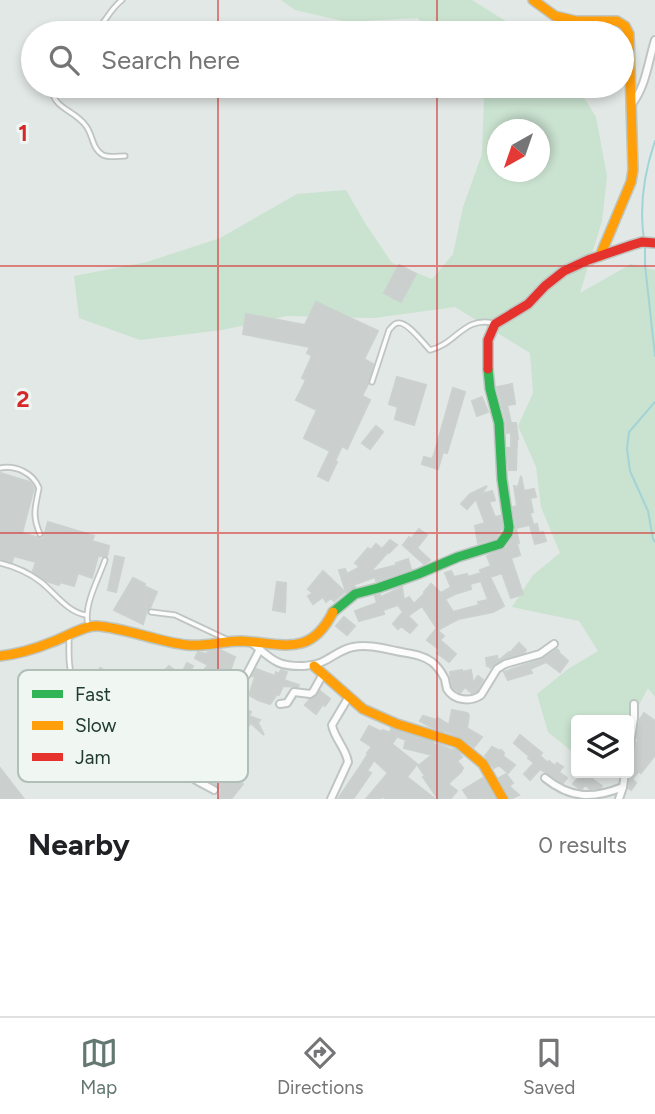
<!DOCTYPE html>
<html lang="en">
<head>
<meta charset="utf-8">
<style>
  body { margin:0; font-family:Figtree,sans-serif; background:#f6f6f6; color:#202124 }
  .controls { position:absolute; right:21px; bottom:21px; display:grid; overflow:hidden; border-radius:7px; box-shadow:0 4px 10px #0003 }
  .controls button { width:63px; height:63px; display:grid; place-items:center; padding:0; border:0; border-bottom:2px solid #e0e0e0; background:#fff; color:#202124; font:35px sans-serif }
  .compass { position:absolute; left:487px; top:119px; width:63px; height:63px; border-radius:50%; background:#fff; box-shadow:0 4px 10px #0003; rotate:220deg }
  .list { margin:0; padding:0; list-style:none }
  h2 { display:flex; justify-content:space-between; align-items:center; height:91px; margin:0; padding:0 28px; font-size:30px }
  h2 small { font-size:23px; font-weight:400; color:#757577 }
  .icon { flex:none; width:38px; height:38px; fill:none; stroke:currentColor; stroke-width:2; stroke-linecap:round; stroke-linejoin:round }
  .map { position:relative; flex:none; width:655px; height:799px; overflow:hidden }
  .search { position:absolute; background:#fff; box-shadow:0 4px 10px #0003; left:21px; right:21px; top:21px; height:77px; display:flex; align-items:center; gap:18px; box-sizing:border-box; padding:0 24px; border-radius:38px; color:#757577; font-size:26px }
  .sheet { height:217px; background:#fff }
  nav { display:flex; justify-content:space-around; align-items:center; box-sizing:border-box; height:98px; border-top:2px solid #e0e0e0; background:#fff; font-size:19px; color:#757577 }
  nav a { display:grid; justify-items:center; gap:4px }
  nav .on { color:#647871 }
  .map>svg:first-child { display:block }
  .green { fill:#cae2d0; fill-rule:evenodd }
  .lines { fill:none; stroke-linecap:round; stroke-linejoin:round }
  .stream { stroke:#a2d4d7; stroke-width:2 }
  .building { fill:#cbd0ce; stroke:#cbd1ce; stroke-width:2; fill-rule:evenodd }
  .lane-casing { stroke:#bfc5c2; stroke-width:7 }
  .street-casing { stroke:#bfc5c2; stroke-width:10 }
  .fast-casing { stroke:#bec6c2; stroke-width:12 }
  .slow-casing { stroke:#bec6c2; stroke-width:12 }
  .jam-casing { stroke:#bec6c2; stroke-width:12 }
  .lane { stroke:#fbfcfb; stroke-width:3.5 }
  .street { stroke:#fbfcfb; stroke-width:6 }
  .fast { stroke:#30b455; stroke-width:9 }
  .slow { stroke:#ff9f0a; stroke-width:9 }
  .jam { stroke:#e5322d; stroke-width:9 }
  .grid { fill:none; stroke:#d62828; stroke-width:2; stroke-opacity:0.55 }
  .key { fill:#f0f7f3; stroke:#b2bfb9; stroke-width:2 }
  .key-label { font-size:19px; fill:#203b32 }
  .grid-label { font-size:23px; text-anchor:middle; font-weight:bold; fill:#d62828; stroke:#f0f7f3; stroke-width:6; stroke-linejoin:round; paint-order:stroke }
</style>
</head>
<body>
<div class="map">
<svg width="655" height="799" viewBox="0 0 655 799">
  <rect width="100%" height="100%" fill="#e2e8e5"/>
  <g class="green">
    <polygon points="281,0 472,0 525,33 434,33 417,18 347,22 295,10"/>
    <path d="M476,86H577L596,117L607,176L602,221L580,293L631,264L655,270V697L648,688L629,724V720H576V754H575L548,732L537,694L568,669L598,651L579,621L512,607L533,575L560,553L541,507L536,467L518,426L533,393L530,353L455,307L374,318L287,316L222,330L140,340L79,318L74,276L147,262L220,238L297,194L346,190L365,223L392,263L432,279L453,254L463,207L482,154L484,100ZM498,130H540V172H498Z"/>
  </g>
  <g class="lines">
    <g class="stream">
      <path d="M644,240C639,206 644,173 655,141"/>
      <polyline points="645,246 645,265 655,356"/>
      <polyline points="655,402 629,432 627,449 630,471 648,511 653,539 655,542"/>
    </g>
  </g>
  <g class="building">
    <polygon points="399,265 416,274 401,302 384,293"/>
    <polygon points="316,302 378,331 364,359 373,364 368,384 362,396 370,400 347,449 342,446 335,461 337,462 328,481 318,476 330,451 304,438 317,410 296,400 306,380 302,378 312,356 307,353 310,347 243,334 246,314 305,325"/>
    <polygon points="397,377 426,385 414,425 395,419 398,407 389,404"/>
    <polygon points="512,384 515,404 507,405 511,423 516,423 518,439 517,439 516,470 509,470 507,448 511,448 511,432 507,433 506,421 497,387"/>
    <polygon points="453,388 465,392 447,453 443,452 438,469 422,464 424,457 432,459 434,455"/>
    <polygon points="482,397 488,412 477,416 472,401"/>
    <polygon points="376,426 383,432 370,449 362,443"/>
    <polygon points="0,473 30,482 34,488 22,533 43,539 48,522 94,536 92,541 109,546 107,556 98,556 92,578 78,573 74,586 60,582 59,585 46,581 33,571 36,562 14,556 12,562 0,559"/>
    <path d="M521,476L524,491L534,489L536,497L530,498L533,512L530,513L533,524L516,528L519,543L517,544L520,555L511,558L523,594L511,598L502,573L490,577L504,606L493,612L458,619L438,630L422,606L408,616L417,625L410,633L401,626L398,629L393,624L403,612L398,605L383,610L384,614L359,621L355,611L377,603L375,596L380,595L381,597L402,587L404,600L409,597L414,604L425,593L424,592L431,584L441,593L451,587L445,573L451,571L454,577L467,574L468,577L481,573L480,570L491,566L487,556L506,548L515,535L516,526L513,507L517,506L514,486L518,487ZM481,581L488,600L478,602L479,605L453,612L445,599L455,594L471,589L470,584Z"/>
    <polygon points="487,486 481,494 492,491 495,500 489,502 495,517 500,516 502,527 496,538 478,543 475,526 485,523 476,499 467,509 461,504 470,494"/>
    <polygon points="537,524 539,533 543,532 546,541 535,544 530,526"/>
    <polygon points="419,529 427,535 417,548 430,560 424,564 403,545 409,537 411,539"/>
    <polygon points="390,540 397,545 389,553 387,553 370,572 397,565 396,563 408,559 411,569 376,581 375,577 353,585 355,587 346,592 339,570 345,569 347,574 360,567 355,563 368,548 371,550 376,544 382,549"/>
    <polygon points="115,556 124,558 116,592 108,590"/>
    <polygon points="323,571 345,592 334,601 331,598 326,602 323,597 313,604 308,596 313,593 308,589"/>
    <polygon points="133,578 145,584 144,586 157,592 150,608 147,610 143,624 114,610"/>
    <polygon points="277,582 286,583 285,612 273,610"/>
    <polygon points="344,617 355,626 347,635 336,626"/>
    <polygon points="436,629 444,636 440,640 456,654 449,662 437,653 440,650 427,640"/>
    <polygon points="519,643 526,650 524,653 502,659 491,667 489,668 492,665 487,666 486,658 497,656 498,661 509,652 510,653"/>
    <polygon points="557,649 559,651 558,652 568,661 560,672 546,662 530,669 532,673 508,680 504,672 542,659"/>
    <polygon points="220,650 235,657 230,671 237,675 233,681 235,682 228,692 225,690 217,704 219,705 201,726 196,736 181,755 156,731 159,726 161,728 168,710 165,708 169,700 161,686 171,684 161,674 169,666 181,675 187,663 193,666 175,703 190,709 182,729 180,725 178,727 172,723 168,733 181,746 188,738 184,732 198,715 201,717 212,700 203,692 209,681 200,675 208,665 195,658 198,652 207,654 208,652"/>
    <polygon points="100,668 137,688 125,710 88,690"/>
    <polygon points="256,669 275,676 276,672 279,674 281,670 287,672 284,680 299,685 298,687 283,686 279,695 277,694 270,704 258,700 249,695 255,677 252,676"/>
    <polygon points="462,670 462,672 471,670 473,683 478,676 483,680 477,691 472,693 465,687 460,693 452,687 450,672"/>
    <polygon points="320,691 330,699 325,706 323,704 316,714 305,705 309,700 317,696"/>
    <polygon points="244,707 251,712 249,716 260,720 258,723 264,735 251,723 245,730 239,725 237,729 224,718 229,711 236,716 239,716"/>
    <polygon points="452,710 467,713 469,715 467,728 482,737 474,747 461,737 443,730 443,731 429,726 420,721 423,716 437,720 438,718 449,725"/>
    <polygon points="644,713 655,721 655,755 641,773 639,771 632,779 636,783 631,790 629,788 631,774 629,769 632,765 629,762 629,759 634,753 636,743 639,740 637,738 640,719"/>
    <polygon points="369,726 382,732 383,730 390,733 391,729 400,732 392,744 417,764 407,777 435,799 386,799 383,796 380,799 366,799 388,773 374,760 367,771 371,773 353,799 338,799 361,765 368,754 367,753 372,747 361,740"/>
    <polygon points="400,732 432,742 437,746 438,744 452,750 455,749 459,753 462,757 457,761 463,768 461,772 448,784 457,791 450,799 438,799 423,777 425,776 418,766 432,755 404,748 406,740 398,737"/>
    <polygon points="520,735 542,753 540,756 548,763 549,761 555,766 557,763 563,767 559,772 567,778 563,783 540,769 530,780 524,774 534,763 528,758 529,756 514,743"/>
    <polygon points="207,747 212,752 209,757 226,771 228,769 231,772 237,763 246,770 238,781 243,784 231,799 218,799 221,790 217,785 197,774 192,768"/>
    <polygon points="492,747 500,751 501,750 504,753 503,756 515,765 508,773 499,765 494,768 485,756"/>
    <polygon points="0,768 24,799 0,799"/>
    <polygon points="582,773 597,773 592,779 602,786 600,788 590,789 585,785 582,789 579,788 573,784"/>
    <polygon points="506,774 513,783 509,786 519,795 510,799 499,778"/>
    <polygon points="483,778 495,799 469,799 463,790"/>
  </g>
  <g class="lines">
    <g class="lane-casing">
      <g id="lane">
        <path d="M94,33C105,23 110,9 122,0"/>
        <path d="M51,86C53,110 74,109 86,126C93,135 92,149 103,155C109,158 118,156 125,156"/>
        <path d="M372,382L389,330C392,327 394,323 398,323C407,321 423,343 430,350C455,345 464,316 493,323"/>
        <path d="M0,468C16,465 33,473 39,488C35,508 32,516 40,534"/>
        <path d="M0,563C16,567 28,572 41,582C55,593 67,612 86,615"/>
        <polyline points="151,612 175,615 226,639"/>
        <path d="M88,625C83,606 99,578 105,560"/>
        <path d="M69,637C69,657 67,675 80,691"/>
      </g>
    </g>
    <g class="street-casing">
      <g id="street">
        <path d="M632,104C646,86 648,62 655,40"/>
        <path d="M252,643C272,659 276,667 304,666C312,665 317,665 324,661C334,656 342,649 353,647C367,644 382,648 396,651C409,654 421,654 432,662C437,666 442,673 445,679C445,680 447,689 447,689C454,701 471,702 481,695L497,669L505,664L540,654L554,644"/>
        <polyline points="280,704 287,703 294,692 310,694 313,692 323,674"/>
        <polyline points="154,736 185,768 196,752 205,730 219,715 247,674 260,649"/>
        <polyline points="629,752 634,718 634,704"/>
        <path d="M185,768C189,779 204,784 214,790"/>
        <path d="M545,778C571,799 593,799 623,787"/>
        <path d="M331,799L348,762C346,748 334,738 332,725L348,698"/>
        <polyline points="619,799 623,787 625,773"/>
      </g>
    </g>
    <g class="fast-casing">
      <polyline id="fast" points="333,612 355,594 378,588 418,574 458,557 500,544 508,533 509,527 502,479 499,423 490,389 488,369"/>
    </g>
    <g class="slow-casing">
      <g id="slow">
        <polyline points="533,0 555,16 576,21 617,21 625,26 629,34 633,170 631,182 600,256"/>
        <path d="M0,656C18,654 35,649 52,642C64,638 85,625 97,626C126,628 158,642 187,645C205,647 223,641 241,641C283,643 310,658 333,612"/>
        <polyline points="314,666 363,709 397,724 458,743 483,764 503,799"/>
      </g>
    </g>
    <g class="jam-casing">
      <polyline id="jam" points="488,369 488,340 495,324 528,304 545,286 564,271 588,260 632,245 642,242 655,243"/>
    </g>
    <use href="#lane" class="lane"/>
    <use href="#street" class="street"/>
    <use href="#fast" class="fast"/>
    <use href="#slow" class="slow"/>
    <use href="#jam" class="jam"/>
  </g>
  <path class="grid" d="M218,0V33M437,0V33M218,86V799M437,86V799M0,266H655M0,533H655"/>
  <rect x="18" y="670" width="230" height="112" rx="10" class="key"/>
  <rect x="32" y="690" width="31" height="8" fill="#30b455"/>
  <rect x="32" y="721" width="31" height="9" fill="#ff9f0a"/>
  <rect x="32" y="753" width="31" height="8" fill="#e5322d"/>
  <g class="key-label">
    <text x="75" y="701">Fast</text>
    <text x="75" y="732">Slow</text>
    <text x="75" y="764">Jam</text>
  </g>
  <g class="grid-label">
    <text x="23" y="141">1</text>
    <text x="23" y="407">2</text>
  </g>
</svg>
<div class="controls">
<button><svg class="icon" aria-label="layers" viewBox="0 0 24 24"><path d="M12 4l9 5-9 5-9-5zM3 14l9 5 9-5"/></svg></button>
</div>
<svg class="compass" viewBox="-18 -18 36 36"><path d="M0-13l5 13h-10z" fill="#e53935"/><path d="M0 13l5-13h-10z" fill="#757577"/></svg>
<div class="search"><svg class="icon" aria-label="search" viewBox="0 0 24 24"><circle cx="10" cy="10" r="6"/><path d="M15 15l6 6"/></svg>Search here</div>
</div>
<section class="sheet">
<h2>Nearby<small>0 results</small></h2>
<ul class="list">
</ul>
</section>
<nav>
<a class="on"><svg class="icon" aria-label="map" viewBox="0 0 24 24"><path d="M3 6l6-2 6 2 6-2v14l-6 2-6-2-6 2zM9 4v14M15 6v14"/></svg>Map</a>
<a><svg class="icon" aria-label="directions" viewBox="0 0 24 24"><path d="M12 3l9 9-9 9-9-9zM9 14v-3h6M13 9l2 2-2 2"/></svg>Directions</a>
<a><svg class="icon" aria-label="saved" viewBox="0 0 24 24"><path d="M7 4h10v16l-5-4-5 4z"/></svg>Saved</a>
</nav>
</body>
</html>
